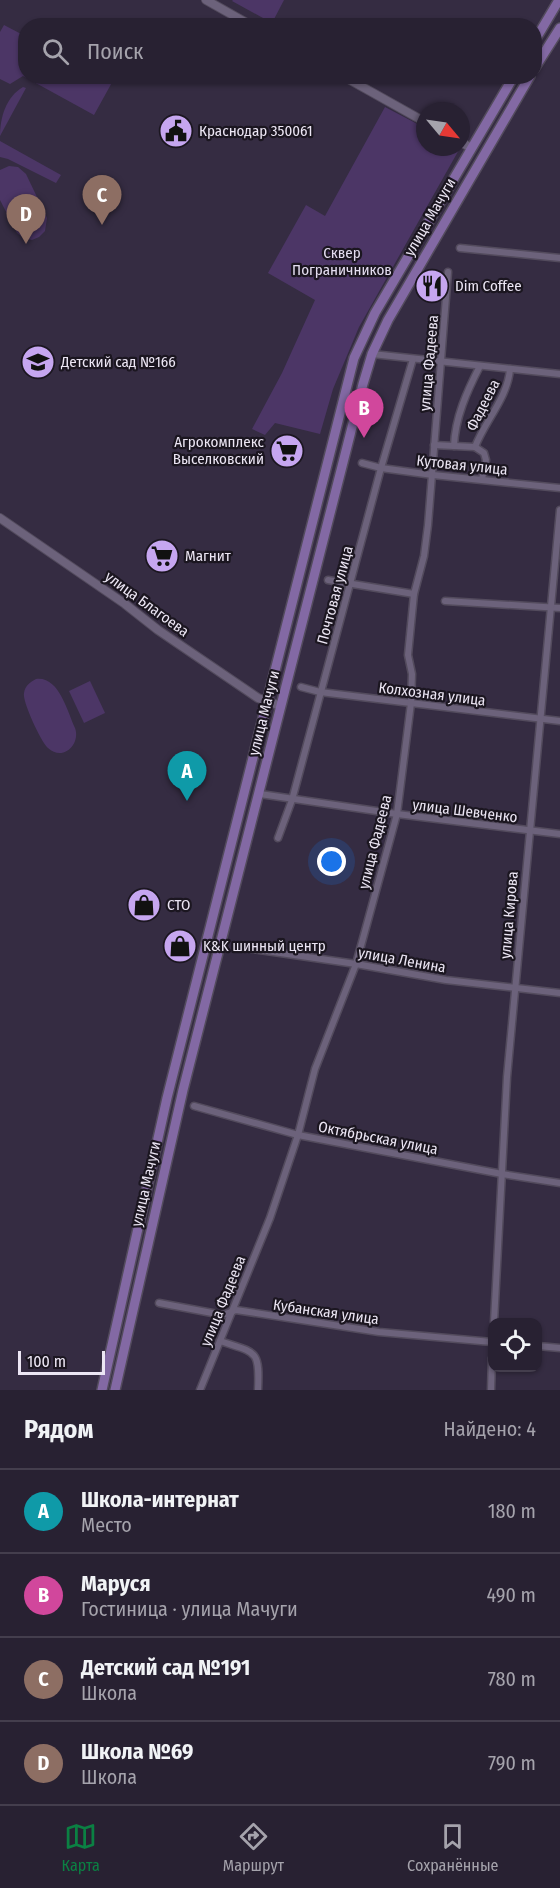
<!DOCTYPE html>
<html lang="ru">
<head>
<meta charset="utf-8">
<style>
  body { margin:0; font-family:"Fira Sans Condensed",sans-serif; background:#342e3e; color:#f1f3f6 }
  .controls { position:absolute; right:18px; bottom:18px; display:grid; overflow:hidden; border-radius:12px; box-shadow:0 2px 4px #0004 }
  .controls button { width:54px; height:54px; display:grid; place-items:center; padding:0; border:0; border-bottom:2px solid #443e4d; background:#282132; color:#f1f3f6; font:30px sans-serif }
  .compass { position:absolute; left:416px; top:102px; width:54px; height:54px; border-radius:50%; background:#282132; box-shadow:0 2px 4px #0004; rotate:119deg }
  .scale { position:absolute; left:18px; bottom:15px; width:87px; box-sizing:border-box; padding-left:6px; border:3px solid #ece6f4; border-top:0; font-size:16px; line-height:21px; white-space:nowrap; color:#ece6f4; -webkit-text-stroke:4px #1b1620; paint-order:stroke }
  .you { position:absolute; left:332px; top:862px; width:21px; height:21px; margin:-15px; border:4px solid #fff; border-radius:50%; background:#1a73e8; box-shadow:0 0 0 9px #1a73e833 }
  .badge { display:grid; place-items:center; width:39px; height:39px; border-radius:50%; background:#0b8043; color:#fff; font-size:20px; font-weight:700 }
  .pin { position:absolute; translate:-50% -50px; filter:drop-shadow(0 2px 3px #0008) }
  .pin::after { content:''; position:absolute; top:32px; width:21px; height:18px; background:inherit; clip-path:polygon(0 0,100% 0,50% 100%) }
  .list { margin:0; padding:0; list-style:none }
  h2 { display:flex; justify-content:space-between; align-items:center; height:78px; margin:0; padding:0 24px; font-size:26px }
  h2 small { font-size:20px; font-weight:400; color:#a5a3ac }
  .list li { display:grid; grid-template-columns:39px 1fr auto; gap:18px; align-items:center; box-sizing:border-box; height:84px; padding:0 24px; border-top:2px solid #443e4d }
  .list b { display:block; font-size:22px; white-space:nowrap }
  .list p { margin:0; font-size:20px; white-space:nowrap; color:#a5a3ac }
  .list em { font-size:20px; font-style:normal; color:#a5a3ac }
  .icon { flex:none; width:33px; height:33px; fill:none; stroke:currentColor; stroke-width:2; stroke-linecap:round; stroke-linejoin:round }
  .map { position:relative; flex:none; width:560px; height:1390px; overflow:hidden }
  .search { position:absolute; background:#282132; box-shadow:0 2px 4px #0004; left:18px; right:18px; top:18px; height:66px; display:flex; align-items:center; gap:15px; box-sizing:border-box; padding:0 21px; border-radius:24px; color:#a5a3ac; font-size:22px }
  .sheet { height:414px; background:#282132 }
  nav { display:flex; justify-content:space-around; align-items:center; box-sizing:border-box; height:84px; border-top:2px solid #443e4d; background:#282132; font-size:16px; color:#a5a3ac }
  nav a { display:grid; justify-items:center; gap:3px }
  nav .on { color:#0b8043 }
  .map>svg:first-child { display:block }
  .green { fill:#4c3666 }
  .lines { fill:none; stroke-linecap:round; stroke-linejoin:round }
  .minor-casing { stroke:#534b5d; stroke-width:9 }
  .tertiary-casing { stroke:#534b5d; stroke-width:10 }
  .primary-casing { stroke:#534b5d; stroke-width:12 }
  .minor { stroke:#6c627b; stroke-width:6 }
  .tertiary { stroke:#6c627b; stroke-width:8 }
  .primary { stroke:#8369a4; stroke-width:9 }
  .labels { text-anchor:middle; dominant-baseline:central; stroke-width:4.5; stroke-linejoin:round; paint-order:stroke }
  .poi-label { font-size:15px; fill:#ece6f4; stroke:#1b1620; text-anchor:start }
  .street-label { font-size:15px; fill:#ece6f4; stroke:#1b1620 }
  .park-label { font-size:15px; fill:#e4ddf0; stroke:#1b1620 }
</style>
</head>
<body>
<div class="map">
<svg width="560" height="1390" viewBox="0 0 560 1390">
  <rect width="100%" height="100%" fill="#352c42"/>
  <g class="green">
    <polygon points="233,0 284,0 272,23 232,1"/>
    <polygon points="4,25 25,36 26,76 115,77 94,115 23,76 10,84 0,79 0,32"/>
    <path d="M23,87L26,88L0,136C0,117 6,97 23,87Z"/>
    <polygon points="385,107 425,128 425,147 460,148 359,327 333,389 320,434 275,423 265,435 252,429 282,373 315,300 268,273 306,205 325,216"/>
    <polygon points="0,141 61,175 56,183 8,159 0,157"/>
    <polygon points="9,166 18,167 26,174 47,218 45,231 39,237 32,240 24,238 17,233 0,200 0,170"/>
    <path d="M36,679C59,676 67,711 75,728C81,744 63,762 48,748C41,742 22,701 24,693C25,686 30,682 36,679Z"/>
    <polygon points="90,681 105,713 84,723 69,691"/>
  </g>
  <g class="lines">
    <g class="minor-casing">
      <g id="minor">
        <polyline points="460,248 560,258"/>
        <polyline points="372,354 560,374"/>
        <path d="M434,445L475,447C485,421 508,397 510,369"/>
        <path d="M454,446C455,418 467,391 480,366"/>
        <polyline points="475,447 484,453 486,460 482,479"/>
        <polyline points="362,463 381,468 433,475 560,488"/>
        <polyline points="328,580 414,594"/>
        <polyline points="445,601 560,608"/>
        <polyline points="301,687 320,692 560,721"/>
        <polyline points="260,794 397,814 560,834"/>
        <polyline points="278,838 292,800 381,468 413,359"/>
        <polyline points="239,947 356,964 446,980 560,993"/>
        <polyline points="194,1106 298,1135 502,1174 560,1183"/>
        <polyline points="159,1303 223,1315 236,1310 379,1332 492,1342"/>
        <polyline points="494,1322 507,1077 560,510"/>
        <path d="M220,1341C256,1353 260,1349 258,1390"/>
        <polyline points="538,1346 560,1348"/>
        <polyline points="200,1390 270,1218 298,1135 315,1069 356,964 397,814 411,703 412,674 408,655 414,594 424,556 428,525 448,272"/>
        <polyline points="491,1390 492,1358"/>
      </g>
    </g>
    <g class="tertiary-casing">
      <g id="tertiary">
        <polyline points="206,0 252,26"/>
        <polyline points="343,76 425,122"/>
        <polyline points="461,142 471,148"/>
        <polyline points="0,518 125,604 158,630 258,698 281,706"/>
      </g>
    </g>
    <g class="primary-casing">
      <g id="primary">
        <polyline points="534,42 559,0"/>
        <polyline points="534,69 560,28"/>
        <polyline points="102,1390 167,1098 354,358 375,313 514,76"/>
        <polyline points="115,1390 183,1090 363,384 372,354 388,320 530,76"/>
      </g>
    </g>
    <use href="#minor" class="minor"/>
    <use href="#tertiary" class="tertiary"/>
    <use href="#primary" class="primary"/>
  </g>
  <defs>
    <g id="civic-disc" transform="scale(1.725)"><circle r="9.5" fill="#c6a6f0" stroke="#1b1620"/><path d="M-.6-6.5H3V-4.5H.6V-3L4-1V1h2V6H-6V1h2V-1L-.6-3ZM-1.2 2.5V6h2.4V2.5Z" fill="#111"/></g>
    <g id="restaurant-disc" transform="scale(1.725)"><circle r="9.5" fill="#c6a6f0" stroke="#1b1620"/><path d="M-5-6h1v4h1v-4h1v4h1v-4h1v5L-1.5 .5V6h-2V.5L-5-1ZM5-6V6H3V1.5H1.5Q1.5-4 5-6Z" fill="#111"/></g>
    <g id="school-disc" transform="scale(1.725)"><circle r="9.5" fill="#c6a6f0" stroke="#1b1620"/><path d="M0-5L7-2L0 1L-7-2ZM-4 1L0 2.5L4 1V4Q0 6-4 4Z" fill="#111"/></g>
    <g id="supermarket-disc" transform="scale(1.725)"><circle r="9.5" fill="#c6a6f0" stroke="#1b1620"/><path d="M-6-5.5h2.5l.6 2H6L4.5 2H-2.5L-4.4-4H-6ZM-1.5 3.2a1.3 1.3 0 1 0 .1 0ZM3 3.2a1.3 1.3 0 1 0 .1 0Z" fill="#111"/></g>
    <g id="shop-disc" transform="scale(1.725)"><circle r="9.5" fill="#c6a6f0" stroke="#1b1620"/><path d="M-5-2.5h2.3a2.7 3.5 0 0 1 5.4 0H5L5.5 6h-11ZM-1.5-2.5h3a1.5 2.3 0 0 0-3 0Z" fill="#111"/></g>
  </defs>
  <g fill-rule="evenodd">
    <use href="#civic-disc" x="176" y="131"/>
    <use href="#restaurant-disc" x="432" y="286"/>
    <use href="#school-disc" x="38" y="362"/>
    <use href="#supermarket-disc" x="287" y="451"/>
    <use href="#supermarket-disc" x="162" y="556"/>
    <use href="#shop-disc" x="144" y="905"/>
    <use href="#shop-disc" x="180" y="946"/>
  </g>
  <g class="labels">
    <g class="poi-label">
      <text x="199" y="131">Краснодар 350061</text>
      <text x="455" y="286">Dim Coffee</text>
      <text x="61" y="362">Детский сад №166</text>
      <text x="264" y="442" text-anchor="end">Агрокомплекс<tspan x="264" dy="17">Выселковский</tspan></text>
      <text x="185" y="556">Магнит</text>
      <text x="167" y="905">СТО</text>
      <text x="203" y="946">K&amp;K шинный центр</text>
    </g>
    <g class="street-label">
      <text transform="translate(430 217) rotate(-60)">улица Мачуги</text>
      <text transform="translate(429 363) rotate(-85)">улица Фадеева</text>
      <text transform="translate(483 405) rotate(-63)">Фадеева</text>
      <text transform="translate(462 465) rotate(6)">Кутовая улица</text>
      <text transform="translate(335 595) rotate(-75)">Почтовая улица</text>
      <text transform="translate(147 604) rotate(36)">улица Благоева</text>
      <text transform="translate(432 694) rotate(7)">Колхозная улица</text>
      <text transform="translate(264 713) rotate(-76)">улица Мачуги</text>
      <text transform="translate(465 811) rotate(7)">улица Шевченко</text>
      <text transform="translate(375 842) rotate(-76)">улица Фадеева</text>
      <text transform="translate(509 915) rotate(-85)">улица Кирова</text>
      <text transform="translate(402 960) rotate(10)">улица Ленина</text>
      <text transform="translate(378 1138) rotate(11)">Октябрьская улица</text>
      <text transform="translate(146 1184) rotate(-77)">улица Мачуги</text>
      <text transform="translate(223 1301) rotate(-68)">улица Фадеева</text>
      <text transform="translate(326 1312) rotate(8)">Кубанская улица</text>
    </g>
    <g class="park-label">
      <text x="342" y="253">Сквер<tspan x="342" dy="17">Пограничников</tspan></text>
    </g>
  </g>
</svg>
<div class="controls">
<button><svg class="icon" aria-label="locate" viewBox="0 0 24 24"><circle cx="12" cy="12" r="6"/><path d="M12 2v4M12 18v4M2 12h4M18 12h4"/></svg></button>
</div>
<svg class="compass" viewBox="-18 -18 36 36"><path d="M0-13l5 13h-10z" fill="#e53935"/><path d="M0 13l5-13h-10z" fill="#a5a3ac"/></svg>
<div class="scale">100 m</div>
<div class="you"></div>
<div class="pin badge" style="left:187px;top:801px;background:#0f9aa8">A</div>
<div class="pin badge" style="left:364px;top:438px;background:#d1479c">B</div>
<div class="pin badge" style="left:102px;top:225px;background:#8d6e63">C</div>
<div class="pin badge" style="left:26px;top:244px;background:#8d6e63">D</div>
<div class="search"><svg class="icon" aria-label="search" viewBox="0 0 24 24"><circle cx="10" cy="10" r="6"/><path d="M15 15l6 6"/></svg>Поиск</div>
</div>
<section class="sheet">
<h2>Рядом<small>Найдено: 4</small></h2>
<ul class="list">
<li><span class="badge" style="background:#0f9aa8">A</span><div><b>Школа-интернат</b><p>Место</p></div><em>180 m</em></li>
<li><span class="badge" style="background:#d1479c">B</span><div><b>Маруся</b><p>Гостиница · улица Мачуги</p></div><em>490 m</em></li>
<li><span class="badge" style="background:#8d6e63">C</span><div><b>Детский сад №191</b><p>Школа</p></div><em>780 m</em></li>
<li><span class="badge" style="background:#8d6e63">D</span><div><b>Школа №69</b><p>Школа</p></div><em>790 m</em></li>
</ul>
</section>
<nav>
<a class="on"><svg class="icon" aria-label="map" viewBox="0 0 24 24"><path d="M3 6l6-2 6 2 6-2v14l-6 2-6-2-6 2zM9 4v14M15 6v14"/></svg>Карта</a>
<a><svg class="icon" aria-label="directions" viewBox="0 0 24 24"><path d="M12 3l9 9-9 9-9-9zM9 14v-3h6M13 9l2 2-2 2"/></svg>Маршрут</a>
<a><svg class="icon" aria-label="saved" viewBox="0 0 24 24"><path d="M7 4h10v16l-5-4-5 4z"/></svg>Сохранённые</a>
</nav>
</body>
</html>
